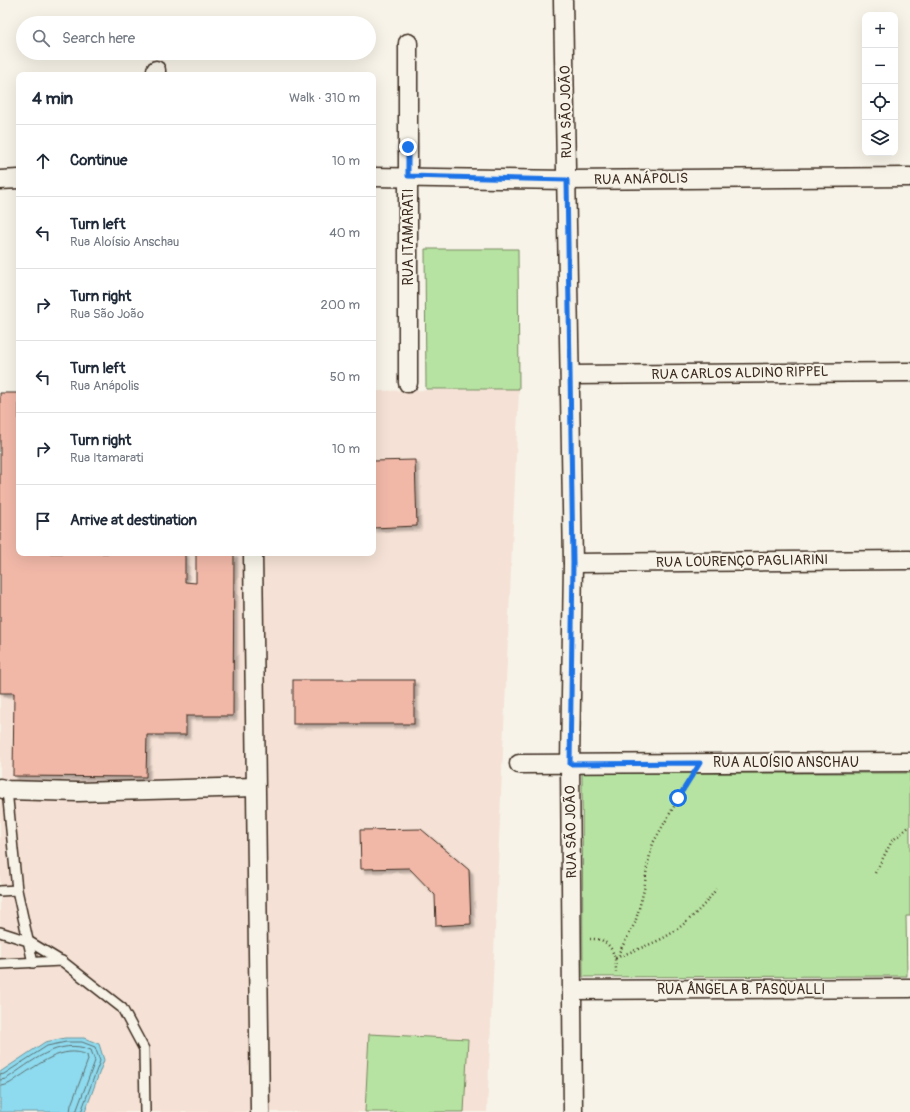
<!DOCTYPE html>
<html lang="en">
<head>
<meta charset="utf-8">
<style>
  body { margin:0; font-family:Pangolin,sans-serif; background:#f2f2f3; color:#1f2937 }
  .controls { position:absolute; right:12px; top:12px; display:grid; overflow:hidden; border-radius:8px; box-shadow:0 4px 16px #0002 }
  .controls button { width:36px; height:36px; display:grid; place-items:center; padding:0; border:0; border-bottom:1px solid #e0e1e3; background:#fff; color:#1f2937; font:20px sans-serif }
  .stop { position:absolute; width:12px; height:12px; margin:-9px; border:3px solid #1a73e8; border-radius:50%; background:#fff }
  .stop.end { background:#1a73e8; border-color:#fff; box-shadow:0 1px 4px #0008 }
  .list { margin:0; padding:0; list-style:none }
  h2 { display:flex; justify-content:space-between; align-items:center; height:52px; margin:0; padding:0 16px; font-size:17px }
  h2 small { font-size:13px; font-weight:400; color:#747a83 }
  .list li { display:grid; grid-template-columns:26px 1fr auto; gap:12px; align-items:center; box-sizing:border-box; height:72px; padding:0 16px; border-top:1px solid #e0e1e3 }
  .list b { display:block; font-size:15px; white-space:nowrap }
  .list p { margin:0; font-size:13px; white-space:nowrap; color:#747a83 }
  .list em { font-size:13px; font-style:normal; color:#747a83 }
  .icon { flex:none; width:22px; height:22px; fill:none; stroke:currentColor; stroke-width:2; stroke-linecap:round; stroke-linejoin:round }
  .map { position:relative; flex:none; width:910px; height:1112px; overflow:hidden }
  .search { position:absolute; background:#fff; box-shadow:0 4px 16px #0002; left:16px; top:16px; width:360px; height:44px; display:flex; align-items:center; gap:10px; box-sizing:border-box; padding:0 14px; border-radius:22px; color:#747a83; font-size:15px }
  .panel { position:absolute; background:#fff; box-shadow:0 4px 16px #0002; left:16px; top:72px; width:360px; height:484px; border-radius:8px }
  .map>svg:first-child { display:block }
  .built { fill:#f5e1d5 }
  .green { fill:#b6e3a1; stroke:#788660 }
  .water { fill:#8edaee; stroke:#6d949b }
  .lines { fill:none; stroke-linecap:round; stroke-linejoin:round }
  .shore { stroke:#5c7071; stroke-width:1 }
  .building { fill:#f1b8a8; stroke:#3b2a1e; filter:url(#shadow) }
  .lane-casing { stroke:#3b2a1e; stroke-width:12 }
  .street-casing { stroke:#3b2a1e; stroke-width:21 }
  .path { stroke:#3b2a1e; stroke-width:2.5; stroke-dasharray:1 3; stroke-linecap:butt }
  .lane { stroke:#f7f3e8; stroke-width:9 }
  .street { stroke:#f7f3e8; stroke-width:18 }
  .route { stroke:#1a73e8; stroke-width:5 }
  .labels { text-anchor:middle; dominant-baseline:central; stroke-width:4; stroke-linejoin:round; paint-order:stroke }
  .street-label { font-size:14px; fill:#3b2a1e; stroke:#f7f3e8 }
</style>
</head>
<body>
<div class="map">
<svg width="910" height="1112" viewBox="0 0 910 1112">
  <defs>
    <filter id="shadow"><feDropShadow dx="3.5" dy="3.5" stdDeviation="1" flood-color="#0004"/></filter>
  </defs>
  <rect width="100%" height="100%" fill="#f7f3e8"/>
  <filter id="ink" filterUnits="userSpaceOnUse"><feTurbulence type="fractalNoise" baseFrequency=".025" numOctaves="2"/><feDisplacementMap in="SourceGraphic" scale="8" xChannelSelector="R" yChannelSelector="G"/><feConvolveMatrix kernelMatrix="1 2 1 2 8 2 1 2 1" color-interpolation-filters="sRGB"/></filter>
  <g filter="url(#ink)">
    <polygon class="built" points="519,389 487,1112 0,1112 0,393 19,393 19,553 373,553 373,391"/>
    <g class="green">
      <polygon points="425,249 518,249 519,389 426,389"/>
      <polygon points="582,773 910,773 910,916 906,916 907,976 583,977"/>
      <polygon points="369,1034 468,1039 464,1112 365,1112"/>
    </g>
    <polygon class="water" points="65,1038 84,1038 99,1044 104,1060 85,1112 0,1112 0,1072 45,1042"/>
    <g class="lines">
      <g class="shore">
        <polyline points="0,1075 4,1074 47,1046 66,1042 82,1042 95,1047 100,1061 81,1112"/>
        <path d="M0,1080L6,1079C32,1062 58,1037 91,1050L95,1061L76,1112"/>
        <path d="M0,1086C8,1086 13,1081 19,1077C38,1065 63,1044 87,1055L88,1060L71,1105L70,1112"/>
      </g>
    </g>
    <g class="building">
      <polygon points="0,393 19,393 19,553 185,553 185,582 196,583 196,553 234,553 233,716 186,716 186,735 147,735 146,777 13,776 14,693 0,693"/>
      <polygon points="415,460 417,526 373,528 373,461"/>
      <rect x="293" y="680" width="121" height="44"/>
      <polygon points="421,829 469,870 471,924 436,926 435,895 409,868 361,869 360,830"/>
    </g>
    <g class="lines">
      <g class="lane-casing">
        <g id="lane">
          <polyline points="7,790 17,890 33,963"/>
          <polyline points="0,891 17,890"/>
          <polyline points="0,932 28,941 61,961"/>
          <polyline points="0,964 62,961 122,1008 144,1049 145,1112"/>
        </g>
      </g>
      <g class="street-casing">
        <g id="street">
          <polyline points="563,0 573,563 570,764 573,1112"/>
          <polyline points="156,70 156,75"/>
          <polyline points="373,177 567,180 910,177"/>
          <polyline points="0,180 19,179"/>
          <polyline points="570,375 910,372"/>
          <polyline points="408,383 408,43"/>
          <polyline points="253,553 260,1112"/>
          <polyline points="573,563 910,560"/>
          <polyline points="519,764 910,762"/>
          <polyline points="0,788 7,790 78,792 255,787"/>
          <polyline points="572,990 910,988"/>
        </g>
      </g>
      <g class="path">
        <path d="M688,782L653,843L647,867L644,890L635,923L616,958C632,951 653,944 667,936C685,925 705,906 716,889"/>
        <polyline points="875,873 892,841 910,826"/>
        <path d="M590,939C594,939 600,939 603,941C614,947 616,960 616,972"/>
      </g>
      <use href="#lane" class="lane"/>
      <use href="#street" class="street"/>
    </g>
  </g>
  <g class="lines" filter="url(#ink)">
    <polyline class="route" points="408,147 408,176 567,180 573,563 570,764 700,763 678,798"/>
  </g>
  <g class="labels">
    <g class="street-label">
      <text transform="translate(566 112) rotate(-91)">RUA SÃO JOÃO</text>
      <text transform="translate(641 179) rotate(-1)">RUA ANÁPOLIS</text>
      <text transform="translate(408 237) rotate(-90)">RUA ITAMARATI</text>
      <text transform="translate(740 373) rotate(-1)">RUA CARLOS ALDINO RIPPEL</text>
      <text transform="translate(742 561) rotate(-1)">RUA LOURENÇO PAGLIARINI</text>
      <text x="786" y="762">RUA ALOÍSIO ANSCHAU</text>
      <text transform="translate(571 832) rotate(-91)">RUA SÃO JOÃO</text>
      <text x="741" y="989">RUA ÂNGELA B. PASQUALLI</text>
    </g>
  </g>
</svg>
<div class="controls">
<button>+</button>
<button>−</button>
<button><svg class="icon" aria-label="locate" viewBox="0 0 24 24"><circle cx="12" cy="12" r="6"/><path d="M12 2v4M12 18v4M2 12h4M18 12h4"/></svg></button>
<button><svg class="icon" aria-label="layers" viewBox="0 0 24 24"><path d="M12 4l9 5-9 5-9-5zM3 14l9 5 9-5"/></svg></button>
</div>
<div class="stop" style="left:678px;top:798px"></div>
<div class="stop end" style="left:408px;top:147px"></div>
<div class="search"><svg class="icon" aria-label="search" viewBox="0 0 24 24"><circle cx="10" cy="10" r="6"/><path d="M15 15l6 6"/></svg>Search here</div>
<section class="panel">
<h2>4 min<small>Walk · 310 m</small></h2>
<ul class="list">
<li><svg class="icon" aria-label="ahead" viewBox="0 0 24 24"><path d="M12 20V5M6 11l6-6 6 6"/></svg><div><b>Continue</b></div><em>10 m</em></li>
<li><svg class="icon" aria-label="left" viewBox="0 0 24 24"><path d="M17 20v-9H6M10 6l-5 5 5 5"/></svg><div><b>Turn left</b><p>Rua Aloísio Anschau</p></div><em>40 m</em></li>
<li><svg class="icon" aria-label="right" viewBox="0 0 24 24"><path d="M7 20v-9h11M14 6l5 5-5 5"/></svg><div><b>Turn right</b><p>Rua São João</p></div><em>200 m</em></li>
<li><svg class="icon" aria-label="left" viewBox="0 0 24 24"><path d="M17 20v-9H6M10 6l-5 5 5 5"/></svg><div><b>Turn left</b><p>Rua Anápolis</p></div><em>50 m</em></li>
<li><svg class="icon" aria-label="right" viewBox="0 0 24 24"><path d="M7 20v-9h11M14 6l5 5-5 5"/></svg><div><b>Turn right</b><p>Rua Itamarati</p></div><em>10 m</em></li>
<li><svg class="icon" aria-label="arrive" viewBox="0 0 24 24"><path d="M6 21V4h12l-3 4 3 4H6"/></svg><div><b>Arrive at destination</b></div></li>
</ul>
</section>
</div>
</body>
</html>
